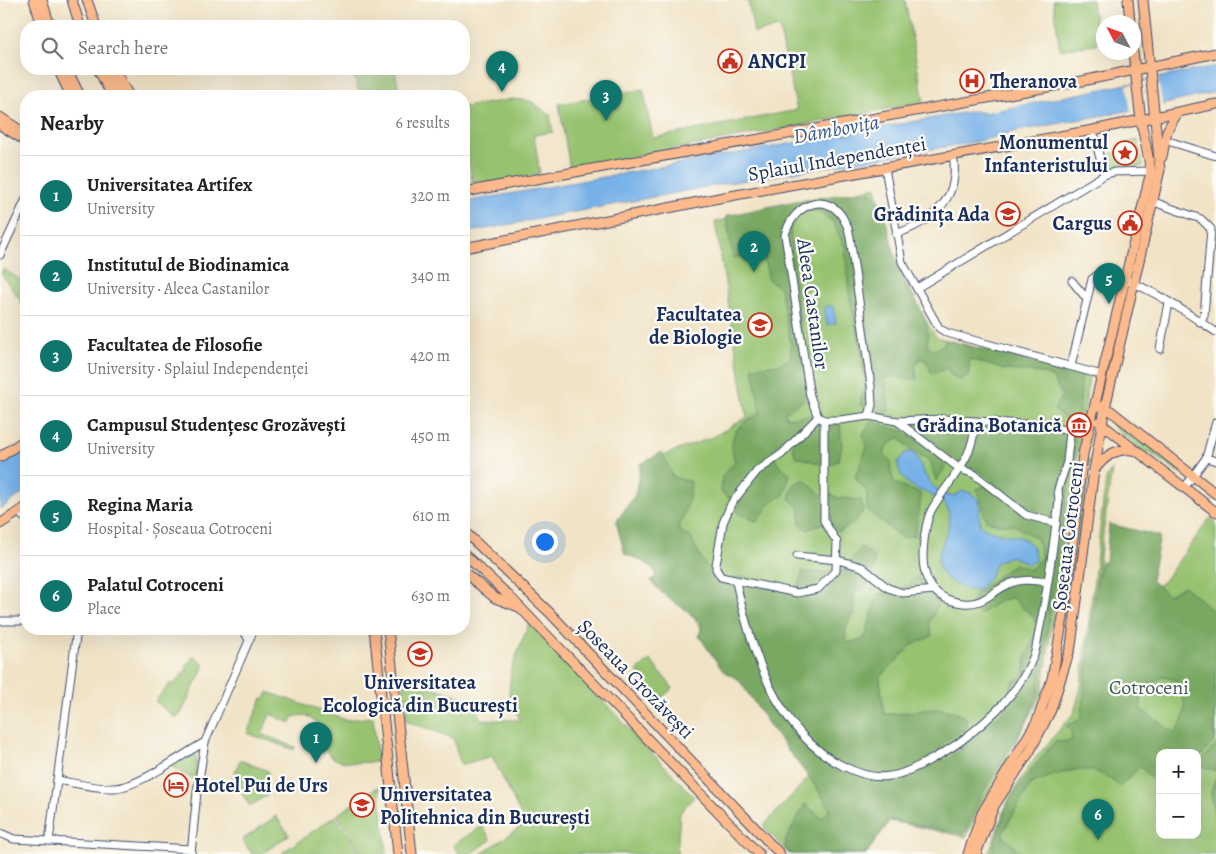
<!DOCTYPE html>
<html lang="en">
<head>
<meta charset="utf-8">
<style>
  body { margin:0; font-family:Alegreya,serif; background:#f2f2f2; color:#222 }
  .controls { position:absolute; right:15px; bottom:15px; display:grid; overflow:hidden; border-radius:10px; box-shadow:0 5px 20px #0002 }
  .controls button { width:45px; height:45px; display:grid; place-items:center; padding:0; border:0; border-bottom:1px solid #e0e0e0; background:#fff; color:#222; font:25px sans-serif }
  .compass { position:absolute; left:1096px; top:15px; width:45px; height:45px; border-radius:50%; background:#fff; box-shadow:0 5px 20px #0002; rotate:311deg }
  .you { position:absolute; left:544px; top:541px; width:18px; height:18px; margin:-12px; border:4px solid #fff; border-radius:50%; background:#1a73e8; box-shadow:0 0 0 8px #1a73e833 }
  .badge { display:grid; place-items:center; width:32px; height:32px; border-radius:50%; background:#0f766e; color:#fff; font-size:16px; font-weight:700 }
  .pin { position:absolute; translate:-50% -41px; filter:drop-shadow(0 1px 2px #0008) }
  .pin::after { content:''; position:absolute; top:26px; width:18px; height:15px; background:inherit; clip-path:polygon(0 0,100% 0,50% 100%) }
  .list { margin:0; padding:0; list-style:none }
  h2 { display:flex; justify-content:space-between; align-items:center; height:65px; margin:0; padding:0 20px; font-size:21px }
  h2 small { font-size:16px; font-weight:400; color:#767676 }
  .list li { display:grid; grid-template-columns:32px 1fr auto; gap:15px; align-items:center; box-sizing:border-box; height:80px; padding:0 20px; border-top:1px solid #e0e0e0 }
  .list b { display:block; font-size:19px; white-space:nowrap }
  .list p { margin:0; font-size:16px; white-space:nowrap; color:#767676 }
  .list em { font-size:16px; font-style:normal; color:#767676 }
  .icon { flex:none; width:28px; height:28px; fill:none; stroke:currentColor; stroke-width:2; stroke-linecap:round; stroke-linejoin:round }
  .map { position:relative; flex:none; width:1216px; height:854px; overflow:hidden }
  .search { position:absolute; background:#fff; box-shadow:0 5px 20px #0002; left:20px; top:20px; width:450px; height:55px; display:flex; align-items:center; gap:12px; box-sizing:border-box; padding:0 18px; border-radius:20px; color:#767676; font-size:19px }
  .panel { position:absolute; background:#fff; box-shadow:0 5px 20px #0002; left:20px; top:90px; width:450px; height:545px; border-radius:20px }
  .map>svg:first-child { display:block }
  .green { fill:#97c270; stroke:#597867; fill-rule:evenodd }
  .forest { fill:#79a862; stroke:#4a6c60; fill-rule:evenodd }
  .water { fill:#77b1e7; stroke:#4970a2 }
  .pier { fill:#f1e3c6 }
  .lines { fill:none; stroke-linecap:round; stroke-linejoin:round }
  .minor-casing { stroke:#3b4a6e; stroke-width:9 }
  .major-casing { stroke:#3b4a6e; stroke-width:11 }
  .minor { stroke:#fff; stroke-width:7 }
  .major { stroke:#fcba8d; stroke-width:9 }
  .labels { text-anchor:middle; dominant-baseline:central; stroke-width:4.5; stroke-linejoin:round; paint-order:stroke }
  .poi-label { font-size:20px; font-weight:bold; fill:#1b2f5e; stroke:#fdfcf7; text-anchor:end }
  .street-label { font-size:20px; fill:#1b2f5e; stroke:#fdfcf7 }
  .park-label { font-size:20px; fill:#405b63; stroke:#fdfcf7 }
  .water-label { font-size:21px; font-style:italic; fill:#3b5c8e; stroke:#fdfcf7 }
</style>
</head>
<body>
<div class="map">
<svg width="1216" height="854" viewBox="0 0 1216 854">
  <rect width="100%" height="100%" fill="#fdfcf7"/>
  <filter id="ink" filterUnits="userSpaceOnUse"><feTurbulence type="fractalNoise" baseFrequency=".02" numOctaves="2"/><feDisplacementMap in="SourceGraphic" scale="10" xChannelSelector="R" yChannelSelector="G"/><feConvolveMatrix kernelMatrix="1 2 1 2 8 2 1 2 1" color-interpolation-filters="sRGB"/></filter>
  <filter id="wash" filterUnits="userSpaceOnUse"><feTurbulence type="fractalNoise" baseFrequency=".0096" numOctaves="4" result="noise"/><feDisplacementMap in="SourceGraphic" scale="20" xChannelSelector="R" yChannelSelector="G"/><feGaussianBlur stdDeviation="1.12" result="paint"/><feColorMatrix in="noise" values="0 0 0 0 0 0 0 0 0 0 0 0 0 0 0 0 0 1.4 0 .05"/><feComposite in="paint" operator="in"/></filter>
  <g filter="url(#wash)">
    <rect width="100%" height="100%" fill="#f1e3c6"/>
    <g class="green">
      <polygon points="748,0 905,0 924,102 570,169 559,104 643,89 653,138 797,110 779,28 754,33"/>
      <polygon points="1053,0 1092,0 1098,44 1060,50"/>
      <polygon points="352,69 395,69 399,91 360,96"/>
      <polygon points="513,99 531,101 550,115 553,132 534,135 540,174 473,186 464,134 464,107"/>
      <polygon points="1138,140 1143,166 1114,168 1111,153 1118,152 1117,145"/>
      <path d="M876,187L897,273L936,337L1089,377L1042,692C1019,741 988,786 966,837L890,821L866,854H789L763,826L812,774L623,525L645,506L640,464L713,437L747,417L715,222Z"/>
      <polygon points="3,269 26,283 26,309 1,273"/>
      <polygon points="1113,417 1179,469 1179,471 1177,472 1152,454 1145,452 1112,426"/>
      <polygon points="1088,459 1090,460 1074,600 1068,634 1065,641 1086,460"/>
      <path d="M1112,469L1096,585L1145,593L1163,582L1210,518L1216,523V854H988L1010,796L1032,762L1074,713L1081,687L1106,479ZM1160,753H1197V835H1160Z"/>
      <polygon points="529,623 694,797 680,813 677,854 481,854 525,824 492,756 461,765 453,738 407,721 403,679 426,688 429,686 475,701 481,720 520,720 509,694 511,670"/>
      <polygon points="194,656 203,664 203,668 181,714 175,718 155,701 171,683 174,684 187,669 185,667"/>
      <polygon points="650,660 673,688 660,699 637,671"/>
      <path d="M268,692L346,720L373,717L378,762C361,762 334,767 325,749L329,730L323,754L319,752L324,733C316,720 309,712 293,717L291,723L270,714L262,734L295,747L294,750L247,733L262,698L265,699Z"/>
      <polygon points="191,753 197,757 196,781 169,765"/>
      <polygon points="240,760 268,771 266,788 269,794 250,806 232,779"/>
      <polygon points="379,786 387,854 363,854 337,815"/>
      <polygon points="276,816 289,835 262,854 252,854 242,840"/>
      <polygon points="335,816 361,854 284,854 283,852"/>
      <polygon points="482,826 491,840 470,854 459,854 453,845"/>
    </g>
    <g class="forest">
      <path d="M859,192H872C889,215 889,242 899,267C908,292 933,318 927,345L935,350L943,345L946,340L1082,375L1079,416L1066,419L1054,410L1062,395L1052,377L1040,373L1005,370L970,359L968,377L958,380L951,375L947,368L932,374L927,362L920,358L915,366L917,379L885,377L889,411L882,415L866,412L865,407L860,404L865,385L861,349L849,294L845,248L833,222L819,211L808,210L798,215L790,229L806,379V398L785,413L787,418L811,415L814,420L830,424L840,423L842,447L838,461L827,466L795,456L793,446L796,435L785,437L774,448L776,462L790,474L784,495L773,500L757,522L738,513L735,503L721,492L722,476L735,462C727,434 736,426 760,413L753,367L779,364L790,359L791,346L780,288L769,280L763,256L755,253L733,258L726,216L795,201Z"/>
      <path d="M871,421L905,432L920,443L911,430L914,422L942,421L970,425L1040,426L1076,435L1038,695L1025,723L983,792L964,834L890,820L865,854H790L785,848L786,839L805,804L822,818L830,810L817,788L774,732L739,680L723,671L699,636L702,625C693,609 665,603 651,580L656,577C655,563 636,559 625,554L616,522L635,495L641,464L662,452L673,477L691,482L689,500L678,530L691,538L704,563L722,582L741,576L754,579L759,588L797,590L803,571L819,573L843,571L861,547L874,557C876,576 871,585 854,594V611L845,631L847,643L865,638L877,595L889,591L903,598V587L916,577L928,587L938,604L929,623L932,636L912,645L880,678L884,714C915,715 941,699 967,719L966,728L944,742L933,761L947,760L1004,711L1012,682L1024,676L1026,657L1038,627L1034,618L1012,598L1001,600L980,614L971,605L975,594L1014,564L1031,569L1042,557L1037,539L1014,525L996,524L986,520L977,489L994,482C980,467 965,468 947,462V465L936,481L930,460L910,450L899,437L887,446L884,454L891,462L890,468L894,483L920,493L921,498L915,535L902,538L867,510V492L855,477L867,447L863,434Z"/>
      <polygon points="804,480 825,498 830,494 839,498 861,500 864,510 853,523 839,532 829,523 820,524 807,530 800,523 800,509 789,498 794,484"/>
      <path d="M1109,524L1160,536L1151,580L1168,595L1184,586L1216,613L1215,740L1197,761V753H1160L1158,785L1140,767L1120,787C1090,759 1065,771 1031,784L1003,832L1004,837L1022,854H991L1007,805L1021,783L1056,740L1061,742L1072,740L1071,730L1066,726L1081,719L1097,578L1101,562H1106ZM1165,676L1176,681C1187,700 1188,715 1175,733L1140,709C1141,693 1150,682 1165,676Z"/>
      <polygon points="1216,745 1216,771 1198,765"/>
      <polygon points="1216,776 1216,828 1211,792"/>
    </g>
    <g class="water">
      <polygon points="1216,66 1216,92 1165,104 1012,132 980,141 722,184 464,233 464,202 973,111 985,113"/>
      <polygon points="833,306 836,323 827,325 824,307"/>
      <polygon points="26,449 26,491 0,509 0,467"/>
      <path d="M910,452L915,454C926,475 927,490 954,496L963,491L971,493L979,500L980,525C1002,542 1035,526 1035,561L1028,564L1011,556L996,562L989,578L978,590C967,591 962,589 953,583C920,562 953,540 949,514C945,487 901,498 898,463L905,453Z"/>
    </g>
    <polygon class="pier" points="1158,78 1163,107 1131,113 1127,85"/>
  </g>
  <g filter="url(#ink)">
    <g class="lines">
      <g class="minor-casing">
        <g id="minor">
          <polyline points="1093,130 1104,175"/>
          <polyline points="1165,140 1216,156"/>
          <polyline points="885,168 902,262 939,328 947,333 1102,375"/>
          <polyline points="1154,202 1201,219 1211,229 1204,316 1200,322"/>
          <path d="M896,234C933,221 961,199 953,155"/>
          <polyline points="0,255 26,199"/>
          <polyline points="1072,281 1087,299"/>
          <polyline points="917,288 1104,175 1114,172 1151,171"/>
          <polyline points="1160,349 1169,303"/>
          <path d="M1071,366L1092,279L1096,276C1129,271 1188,314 1216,332"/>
          <path d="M818,417L810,396L785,235C793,203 830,189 845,222C848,226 849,232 850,237L871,386L872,405L869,416"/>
          <polyline points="824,420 824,521 837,542 836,570 818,589 797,593 721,577 716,569 716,565 723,523 731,504 757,471 782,454 818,417 824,420 840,420 869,416 897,421 943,419 1038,425 1082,433"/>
          <polyline points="897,421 960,469 974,474 1026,515 1056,523"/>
          <path d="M975,422C974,460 950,478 932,509C927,518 925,531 924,541C920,572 927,599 963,603C981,605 989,595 1003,587C1017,578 1032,580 1047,582"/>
          <polyline points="1206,458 1216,461"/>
          <polyline points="1185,487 1206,458 1216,422"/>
          <polyline points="18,512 26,519"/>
          <polyline points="797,556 838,560 862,567 888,588 903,593 934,590"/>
          <path d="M736,582C751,649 776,733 843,766C857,773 874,779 890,776C908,774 946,752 961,741C991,718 1020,692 1034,655C1037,646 1038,635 1040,626C1049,585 1053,543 1059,502L1058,489L1067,462L1070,431"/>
          <polyline points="0,621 26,621"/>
          <polyline points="243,629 249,640"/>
          <path d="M57,780C75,783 97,789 115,788C141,786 181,755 205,742"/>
          <polyline points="0,833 14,839 191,849"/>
          <polyline points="49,841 77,629"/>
          <polyline points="191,854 197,792 205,742 254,629"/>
        </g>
      </g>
      <g class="major-casing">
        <g id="major">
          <polyline points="34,0 42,26"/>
          <polyline points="42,0 50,26"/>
          <polyline points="72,0 80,26"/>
          <polyline points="87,0 96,26"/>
          <polyline points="1128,0 1130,22"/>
          <polyline points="58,69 71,96"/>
          <polyline points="67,69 80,96"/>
          <polyline points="98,69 112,96"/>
          <polyline points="107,69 121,96"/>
          <polyline points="114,69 129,96"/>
          <polyline points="0,117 26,134"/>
          <polyline points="0,125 26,141"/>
          <polyline points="1162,157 1167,131 1177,113"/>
          <polyline points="464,192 1082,81 1216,53"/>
          <polyline points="464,248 719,198 1093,130 1216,104"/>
          <polyline points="1101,407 1111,411 1216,494"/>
          <polyline points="1099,422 1216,512"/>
          <polyline points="0,457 26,439"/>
          <path d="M1094,470C1106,455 1118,446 1138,451"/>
          <polyline points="0,524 26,507"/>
          <polyline points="464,531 549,612 780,854"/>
          <polyline points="464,554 507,594 759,854"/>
          <polyline points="464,572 495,598 519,607"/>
          <polyline points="374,629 398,854"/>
          <polyline points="388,629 412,854"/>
          <polyline points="968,854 982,813 1037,721 1052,679 1065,606 1083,454 1151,171 1141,121 1133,52"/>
          <polyline points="976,854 994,806 1030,751 1051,710 1071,646 1094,470 1105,408 1160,170 1143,0"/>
        </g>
      </g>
      <use href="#minor" class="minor"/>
      <use href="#major" class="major"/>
    </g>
  </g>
  <defs>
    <g id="civic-ring" transform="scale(1.25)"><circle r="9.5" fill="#fdfcf7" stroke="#c8321e" stroke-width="1.5"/><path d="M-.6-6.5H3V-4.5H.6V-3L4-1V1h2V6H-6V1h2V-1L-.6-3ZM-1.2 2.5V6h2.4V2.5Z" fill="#c8321e"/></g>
    <g id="hospital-ring" transform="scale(1.25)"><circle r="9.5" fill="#fdfcf7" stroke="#c8321e" stroke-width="1.5"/><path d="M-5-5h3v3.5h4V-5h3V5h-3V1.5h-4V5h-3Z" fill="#c8321e"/></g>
    <g id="sight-ring" transform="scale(1.25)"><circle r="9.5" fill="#fdfcf7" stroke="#c8321e" stroke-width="1.5"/><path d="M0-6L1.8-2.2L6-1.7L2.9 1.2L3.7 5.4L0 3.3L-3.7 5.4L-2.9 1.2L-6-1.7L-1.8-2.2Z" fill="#c8321e"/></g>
    <g id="school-ring" transform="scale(1.25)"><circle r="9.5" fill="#fdfcf7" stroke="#c8321e" stroke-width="1.5"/><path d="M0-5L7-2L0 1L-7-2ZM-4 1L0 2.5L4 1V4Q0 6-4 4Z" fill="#c8321e"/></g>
    <g id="university-ring" transform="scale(1.25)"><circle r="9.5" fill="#fdfcf7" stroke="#c8321e" stroke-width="1.5"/><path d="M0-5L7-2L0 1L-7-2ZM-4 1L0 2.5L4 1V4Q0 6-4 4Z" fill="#c8321e"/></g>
    <g id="museum-ring" transform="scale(1.25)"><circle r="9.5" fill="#fdfcf7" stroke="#c8321e" stroke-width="1.5"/><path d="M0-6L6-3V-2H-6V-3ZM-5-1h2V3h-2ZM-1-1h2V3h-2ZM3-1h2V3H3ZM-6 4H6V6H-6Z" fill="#c8321e"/></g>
    <g id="hotel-ring" transform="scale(1.25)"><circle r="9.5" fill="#fdfcf7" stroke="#c8321e" stroke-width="1.5"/><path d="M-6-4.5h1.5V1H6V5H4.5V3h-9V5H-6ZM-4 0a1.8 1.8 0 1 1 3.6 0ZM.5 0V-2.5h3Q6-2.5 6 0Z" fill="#c8321e"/></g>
  </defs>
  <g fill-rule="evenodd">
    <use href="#civic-ring" x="730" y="61"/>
    <use href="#hospital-ring" x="972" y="81"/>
    <use href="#sight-ring" x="1125" y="153"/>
    <use href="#school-ring" x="1008" y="214"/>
    <use href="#civic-ring" x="1130" y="223"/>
    <use href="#university-ring" x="760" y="325"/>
    <use href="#museum-ring" x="1079" y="425"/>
    <use href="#university-ring" x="420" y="654"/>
    <use href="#hotel-ring" x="176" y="785"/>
    <use href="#university-ring" x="362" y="805"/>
  </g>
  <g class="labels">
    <g class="poi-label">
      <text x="748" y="61" text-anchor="start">ANCPI</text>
      <text x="990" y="81" text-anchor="start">Theranova</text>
      <text x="1108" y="142">Monumentul<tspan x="1108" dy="23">Infanteristului</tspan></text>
      <text x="990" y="214">Grădinița Ada</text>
      <text x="1112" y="223">Cargus</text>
      <text x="742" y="314">Facultatea<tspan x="742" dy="23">de Biologie</tspan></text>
      <text x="1062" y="425">Grădina Botanică</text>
      <text x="420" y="682" text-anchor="middle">Universitatea<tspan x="420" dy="23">Ecologică din București</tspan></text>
      <text x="194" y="785" text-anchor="start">Hotel Pui de Urs</text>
      <text x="380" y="794" text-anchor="start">Universitatea<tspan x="380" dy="23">Politehnica din București</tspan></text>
    </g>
    <g class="street-label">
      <text transform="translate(837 159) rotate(-10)">Splaiul Independenței</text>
      <text transform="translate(813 304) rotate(82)">Aleea Castanilor</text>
      <text transform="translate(1068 536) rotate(-83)">Șoseaua Cotroceni</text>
      <text transform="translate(636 679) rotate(46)">Șoseaua Grozăvești</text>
    </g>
    <g class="park-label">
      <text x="1149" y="687">Cotroceni</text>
    </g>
    <g class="water-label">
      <text transform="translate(836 129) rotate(-10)">Dâmbovița</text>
    </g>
  </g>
</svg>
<div class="controls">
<button>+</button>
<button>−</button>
</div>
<svg class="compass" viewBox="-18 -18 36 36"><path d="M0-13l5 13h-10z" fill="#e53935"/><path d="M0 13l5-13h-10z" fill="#767676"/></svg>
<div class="you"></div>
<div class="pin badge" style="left:316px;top:763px">1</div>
<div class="pin badge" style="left:754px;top:272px">2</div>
<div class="pin badge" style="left:606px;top:121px">3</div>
<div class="pin badge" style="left:502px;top:92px">4</div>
<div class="pin badge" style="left:1109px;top:304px">5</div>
<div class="pin badge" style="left:1098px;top:840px">6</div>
<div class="search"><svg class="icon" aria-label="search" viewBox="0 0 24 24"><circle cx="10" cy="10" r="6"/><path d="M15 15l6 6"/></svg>Search here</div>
<section class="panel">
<h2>Nearby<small>6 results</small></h2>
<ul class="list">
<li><span class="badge">1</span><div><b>Universitatea Artifex</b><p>University</p></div><em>320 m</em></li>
<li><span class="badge">2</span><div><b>Institutul de Biodinamica</b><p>University · Aleea Castanilor</p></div><em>340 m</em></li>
<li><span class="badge">3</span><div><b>Facultatea de Filosofie</b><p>University · Splaiul Independenței</p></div><em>420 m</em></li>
<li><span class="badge">4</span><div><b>Campusul Studențesc Grozăvești</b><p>University</p></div><em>450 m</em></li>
<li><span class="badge">5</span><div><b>Regina Maria</b><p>Hospital · Șoseaua Cotroceni</p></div><em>610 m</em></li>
<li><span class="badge">6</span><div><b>Palatul Cotroceni</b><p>Place</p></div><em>630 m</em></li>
</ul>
</section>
</div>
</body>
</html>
